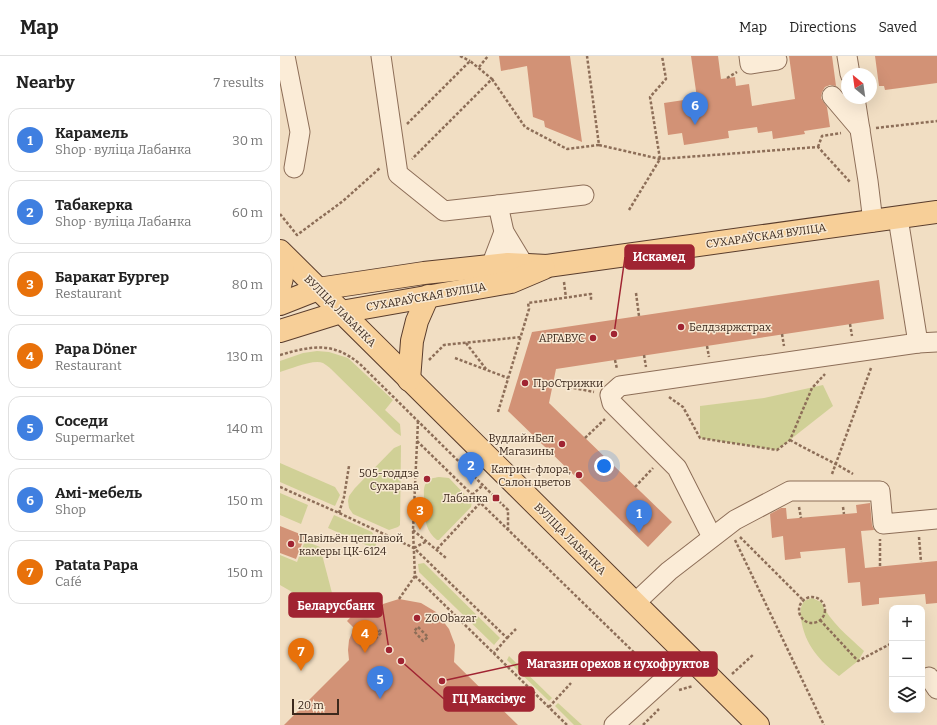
<!DOCTYPE html>
<html lang="en">
<head>
<meta charset="utf-8">
<style>
  body { margin:0; font-family:Bitter,serif; background:#f2f2f2; color:#222 }
  .controls { position:absolute; right:12px; bottom:12px; display:grid; overflow:hidden; border-radius:8px; box-shadow:0 4px 16px #0002 }
  .controls button { width:36px; height:36px; display:grid; place-items:center; padding:0; border:0; border-bottom:1px solid #e0e0e0; background:#fff; color:#222; font:20px sans-serif }
  .compass { position:absolute; left:561px; top:12px; width:36px; height:36px; border-radius:50%; background:#fff; box-shadow:0 4px 16px #0002; rotate:331deg }
  .scale { position:absolute; left:12px; bottom:10px; width:47px; box-sizing:border-box; padding-left:4px; border:2px solid #3c291d; border-top:0; font-size:11px; line-height:14px; white-space:nowrap; color:#3c291d; -webkit-text-stroke:3px #f8e9d3; paint-order:stroke }
  .you { position:absolute; left:324px; top:410px; width:14px; height:14px; margin:-10px; border:3px solid #fff; border-radius:50%; background:#1a73e8; box-shadow:0 0 0 6px #1a73e833 }
  .badge { display:grid; place-items:center; width:26px; height:26px; border-radius:50%; background:#db2777; color:#fff; font-size:13px; font-weight:700 }
  .pin { position:absolute; translate:-50% -33px; filter:drop-shadow(0 1px 2px #0008) }
  .pin::after { content:''; position:absolute; top:21px; width:14px; height:12px; background:inherit; clip-path:polygon(0 0,100% 0,50% 100%) }
  .list { margin:0; padding:0; list-style:none }
  h2 { display:flex; justify-content:space-between; align-items:center; height:52px; margin:0; padding:0 16px; font-size:17px }
  h2 small { font-size:13px; font-weight:400; color:#767676 }
  .list li { display:grid; grid-template-columns:26px 1fr auto; gap:12px; align-items:center; box-sizing:border-box; height:64px; margin:0 8px 8px; padding:0 8px; border:1px solid #e0e0e0; border-radius:12px }
  .list b { display:block; font-size:15px; white-space:nowrap }
  .list p { margin:0; font-size:13px; white-space:nowrap; color:#767676 }
  .list em { font-size:13px; font-style:normal; color:#767676 }
  .icon { flex:none; width:22px; height:22px; fill:none; stroke:currentColor; stroke-width:2; stroke-linecap:round; stroke-linejoin:round }
  .map { position:relative; flex:none; width:657px; height:669px; overflow:hidden }
  header { display:flex; align-items:center; gap:24px; box-sizing:border-box; height:56px; padding:0 20px; background:#fff; border-bottom:1px solid #e0e0e0 }
  header strong { font-size:19px }
  nav { display:flex; gap:22px; margin-inline-start:auto; font-size:14px }
  main { display:flex }
  aside { flex:1; background:#fff }
  .map>svg:first-child { display:block }
  .green { fill:#d0d096 }
  .building { fill:#d29276 }
  .lines { fill:none; stroke-linecap:round; stroke-linejoin:round }
  .minor-casing { stroke:#8d6e58; stroke-width:21 }
  .major-casing { stroke:#5a3d2d; stroke-width:24 }
  .path { stroke:#8d6e58; stroke-width:2.5; stroke-dasharray:3 2; stroke-linecap:butt }
  .minor { stroke:#fbecd7; stroke-width:19 }
  .major { stroke:#f7cf98; stroke-width:22 }
  .poi-dot { fill:#a02432; stroke:#f8e9d3; stroke-width:1.5 }
  .labels { text-anchor:middle; dominant-baseline:central; stroke-width:3; stroke-linejoin:round; paint-order:stroke }
  .street-label { font-size:11px; fill:#3c291d; stroke:#f8e9d3 }
  .poi-label { font-size:11px; fill:#3c291d; stroke:#f8e9d3; text-anchor:end }
  .leader { fill:none; stroke:#a02432; stroke-width:1.5 }
  .callout-dot { fill:#a02432; stroke:#f8e9d3; stroke-width:1.5 }
  .callout { fill:#a02432; stroke:#a02432; stroke-width:1.5 }
  .callout-label { font-size:12px; text-anchor:middle; font-weight:bold; fill:#fff }
</style>
</head>
<body>
<header>
<strong>Map</strong>
<nav><a>Map</a><a>Directions</a><a>Saved</a></nav>
</header>
<main>
<aside>
<h2>Nearby<small>7 results</small></h2>
<ul class="list">
<li><span class="badge" style="background:#3f7fe0">1</span><div><b>Карамель</b><p>Shop · вуліца Лабанка</p></div><em>30 m</em></li>
<li><span class="badge" style="background:#3f7fe0">2</span><div><b>Табакерка</b><p>Shop · вуліца Лабанка</p></div><em>60 m</em></li>
<li><span class="badge" style="background:#e8710a">3</span><div><b>Баракат Бургер</b><p>Restaurant</p></div><em>80 m</em></li>
<li><span class="badge" style="background:#e8710a">4</span><div><b>Papa Döner</b><p>Restaurant</p></div><em>130 m</em></li>
<li><span class="badge" style="background:#3f7fe0">5</span><div><b>Соседи</b><p>Supermarket</p></div><em>140 m</em></li>
<li><span class="badge" style="background:#3f7fe0">6</span><div><b>Амі-мебель</b><p>Shop</p></div><em>150 m</em></li>
<li><span class="badge" style="background:#e8710a">7</span><div><b>Patata Papa</b><p>Café</p></div><em>150 m</em></li>
</ul>
</aside>
<div class="map">
<svg width="657" height="669" viewBox="0 0 657 669">
  <rect width="100%" height="100%" fill="#f1dec3"/>
  <g class="green">
    <path d="M37,295L49,296L68,302L113,344L105,354L120,368L121,380L115,376L51,313C49,311 46,309 43,307C33,303 11,313 0,316V305L23,297Z"/>
    <polygon points="543,329 553,350 497,394 420,382 420,350 484,342"/>
    <polygon points="121,389 120,469 118,471 109,474 73,458 69,452 68,445 69,440 75,432 114,392"/>
    <polygon points="0,407 55,431 60,439 55,450 0,426"/>
    <path d="M159,421L169,422L192,446L191,451L159,484H157C144,474 144,458 144,443C144,438 143,432 146,427C149,422 154,422 159,421Z"/>
    <polygon points="0,437 28,449 21,468 0,459"/>
    <path d="M54,459L92,476C96,482 97,486 95,493L48,472Z"/>
    <polygon points="25,485 40,491 52,537 33,548 0,529 0,499 17,506"/>
    <polygon points="144,507 220,582 214,589 139,516 138,508"/>
    <path d="M532,542L541,546C550,566 568,580 584,595L578,605L559,620C539,604 525,589 521,563C520,555 520,552 524,545Z"/>
    <polygon points="229,600 272,642 269,645 227,604"/>
    <polygon points="278,647 302,669 294,669 275,650"/>
  </g>
  <g class="building">
    <polygon points="219,0 290,0 302,86 265,71 264,65 253,61 247,10 221,15"/>
    <polygon points="411,0 438,0 441,23 455,21 456,30 469,28 472,50 515,43 509,0 552,0 556,30 550,29 545,31 542,36 541,42 547,51 550,71 524,75 525,78 493,83 492,75 478,77 477,71 448,75 449,82 404,89 402,77 388,79 384,47 417,42"/>
    <polygon points="595,0 657,0 657,27 605,34 604,30 599,30"/>
    <polygon points="599,224 604,263 276,313 269,347 392,466 368,491 228,355 252,276"/>
    <polygon points="590,447 592,469 594,474 581,475 585,512 657,505 657,547 646,548 645,538 599,542 599,548 582,550 580,526 568,527 565,492 520,496 521,502 505,504 503,480 492,482 490,458 501,452 506,452 507,463 577,457 576,449"/>
    <polygon points="0,470 25,480 16,503 0,497"/>
    <polygon points="119,543 141,547 156,556 169,573 175,589 174,606 238,669 4,669 69,604 68,594 69,584 74,572 67,565 82,549 84,551 91,549 95,552 103,548"/>
  </g>
  <g class="lines">
    <g class="minor-casing">
      <g id="minor">
        <polyline points="5,0 20,76 14,112"/>
        <polyline points="101,0 118,118 164,155 218,149 224,176 244,209"/>
        <polyline points="469,0 470,8 497,4"/>
        <polyline points="567,0 570,18"/>
        <polyline points="552,40 580,73"/>
        <polyline points="575,42 588,125 593,166"/>
        <polyline points="218,149 304,139"/>
        <polyline points="211,210 224,176"/>
        <polyline points="638,287 657,286"/>
        <polyline points="432,481 397,412 332,347 330,339 340,330 638,287 618,162"/>
        <polyline points="355,547 389,515 455,464 510,435 600,435 603,468 657,463"/>
        <polyline points="649,621 657,633"/>
        <polyline points="334,669 409,601"/>
      </g>
    </g>
    <g class="major-casing">
      <g id="major">
        <polyline points="0,195 478,669"/>
        <path d="M0,196C2,208 4,218 0,230"/>
        <polyline points="0,248 38,233 144,217 228,208 267,210 657,156"/>
        <polyline points="0,275 61,256 231,226 264,212"/>
        <polyline points="129,324 132,285 137,265 148,240"/>
      </g>
    </g>
    <g class="path">
      <polyline points="180,0 190,5"/>
      <polyline points="199,11 208,0"/>
      <polyline points="447,22 457,16"/>
      <polyline points="212,23 245,71 287,93 319,89 307,0"/>
      <polyline points="127,68 190,5 212,23 132,103"/>
      <polyline points="596,72 657,65"/>
      <polyline points="319,89 380,103 538,91 570,126"/>
      <polyline points="538,91 542,80 561,77"/>
      <polyline points="349,154 380,103 370,41 386,23 382,0"/>
      <polyline points="0,158 17,179 63,145 100,112"/>
      <polyline points="284,226 286,242"/>
      <polyline points="356,237 359,260"/>
      <polyline points="570,268 572,280"/>
      <polyline points="502,278 504,290"/>
      <polyline points="186,287 206,313"/>
      <polyline points="427,290 429,301"/>
      <path d="M0,299C32,290 52,285 80,308L228,454V474"/>
      <polyline points="364,299 366,311"/>
      <polyline points="175,302 228,322"/>
      <polyline points="149,304 164,289 241,281"/>
      <polyline points="335,304 337,313"/>
      <polyline points="274,328 314,336"/>
      <polyline points="389,341 403,351 420,382 497,394 510,384 532,332 545,318"/>
      <polyline points="218,356 249,253 248,247 311,238 311,244"/>
      <polyline points="138,365 133,474 135,520 287,669"/>
      <polyline points="305,382 325,363"/>
      <path d="M510,384C531,396 552,405 573,418"/>
      <polyline points="137,385 371,613"/>
      <polyline points="552,418 591,312"/>
      <polyline points="0,431 59,457 134,492 227,582 214,597"/>
      <polyline points="355,431 373,412"/>
      <polyline points="192,439 203,429"/>
      <polyline points="519,451 521,462"/>
      <polyline points="563,451 564,458"/>
      <polyline points="59,457 64,441 69,410"/>
      <polyline points="133,474 166,502"/>
      <polyline points="460,481 524,545"/>
      <polyline points="639,481 641,506"/>
      <polyline points="455,484 544,669"/>
      <polyline points="134,492 147,485"/>
      <polyline points="157,493 200,447"/>
      <polyline points="600,510 600,483"/>
      <circle cx="532" cy="554" r="13"/>
      <polyline points="119,543 135,520"/>
      <polyline points="540,564 578,605 612,587"/>
      <polygon points="138,571 148,581 143,585 134,575"/>
      <polygon points="99,574 102,576 92,586 90,583"/>
      <polyline points="227,582 236,573"/>
      <polyline points="452,618 474,598"/>
      <polyline points="399,634 413,630"/>
      <polyline points="269,651 291,627"/>
      <polyline points="363,669 379,653"/>
    </g>
    <use href="#minor" class="minor"/>
    <use href="#major" class="major"/>
  </g>
  <g class="poi-dot">
    <circle cx="401" cy="271" r="4"/>
    <circle cx="313" cy="282" r="4"/>
    <circle cx="245" cy="327" r="4"/>
    <circle cx="282" cy="388" r="4"/>
    <circle cx="299" cy="419" r="4"/>
    <circle cx="147" cy="423" r="4"/>
    <rect x="212" y="438" width="8" height="8" rx="2"/>
    <circle cx="11" cy="488" r="4"/>
    <circle cx="137" cy="562" r="4"/>
  </g>
  <g class="labels">
    <g class="street-label">
      <text transform="translate(486 180) rotate(-8)">СУХАРАЎСКАЯ ВУЛІЦА</text>
      <text transform="translate(146 241) rotate(-10)">СУХАРАЎСКАЯ ВУЛІЦА</text>
      <text transform="translate(60 255) rotate(45)">ВУЛІЦА ЛАБАНКА</text>
      <text transform="translate(290 483) rotate(45)">ВУЛІЦА ЛАБАНКА</text>
    </g>
    <g class="poi-label">
      <text x="409" y="271" text-anchor="start">Белдзяржстрах</text>
      <text x="305" y="282">АРГАВУС</text>
      <text x="253" y="327" text-anchor="start">ПроСтрижки</text>
      <text x="274" y="382">ВудлайнБел<tspan x="274" dy="13">Магазины</tspan></text>
      <text x="291" y="413">Катрин-флора,<tspan x="291" dy="13">Салон цветов</tspan></text>
      <text x="139" y="417">505-годдзе<tspan x="139" dy="13">Сухарава</tspan></text>
      <text x="208" y="442">Лабанка</text>
      <text x="19" y="482" text-anchor="start">Павільён цеплавой<tspan x="19" dy="13">камеры ЦК-6124</tspan></text>
      <text x="145" y="562" text-anchor="start">ZOObazar</text>
    </g>
  </g>
  <path class="leader" d="M334 278L345 201M109 594L102 549M162 625L239 608M121 605L164 643"/>
  <g class="callout-dot">
    <circle cx="334" cy="278" r="4"/>
    <circle cx="109" cy="594" r="4"/>
    <circle cx="162" cy="625" r="4"/>
    <circle cx="121" cy="605" r="4"/>
  </g>
  <g class="callout">
    <rect x="345" y="189" width="69" height="24" rx="4"/>
    <rect x="9" y="537" width="93" height="24" rx="4"/>
    <rect x="239" y="596" width="198" height="24" rx="4"/>
    <rect x="164" y="631" width="90" height="24" rx="4"/>
  </g>
  <g class="callout-label">
    <text x="379" y="205">Искамед</text>
    <text x="56" y="554">Беларусбанк</text>
    <text x="338" y="612">Магазин орехов и сухофруктов</text>
    <text x="209" y="647">ГЦ Максімус</text>
  </g>
</svg>
<div class="controls">
<button>+</button>
<button>−</button>
<button><svg class="icon" aria-label="layers" viewBox="0 0 24 24"><path d="M12 4l9 5-9 5-9-5zM3 14l9 5 9-5"/></svg></button>
</div>
<svg class="compass" viewBox="-18 -18 36 36"><path d="M0-13l5 13h-10z" fill="#e53935"/><path d="M0 13l5-13h-10z" fill="#767676"/></svg>
<div class="scale">20 m</div>
<div class="you"></div>
<div class="pin badge" style="left:359px;top:477px;background:#3f7fe0">1</div>
<div class="pin badge" style="left:191px;top:429px;background:#3f7fe0">2</div>
<div class="pin badge" style="left:140px;top:474px;background:#e8710a">3</div>
<div class="pin badge" style="left:85px;top:597px;background:#e8710a">4</div>
<div class="pin badge" style="left:100px;top:643px;background:#3f7fe0">5</div>
<div class="pin badge" style="left:415px;top:69px;background:#3f7fe0">6</div>
<div class="pin badge" style="left:21px;top:615px;background:#e8710a">7</div>
</div>
</main>
</body>
</html>
